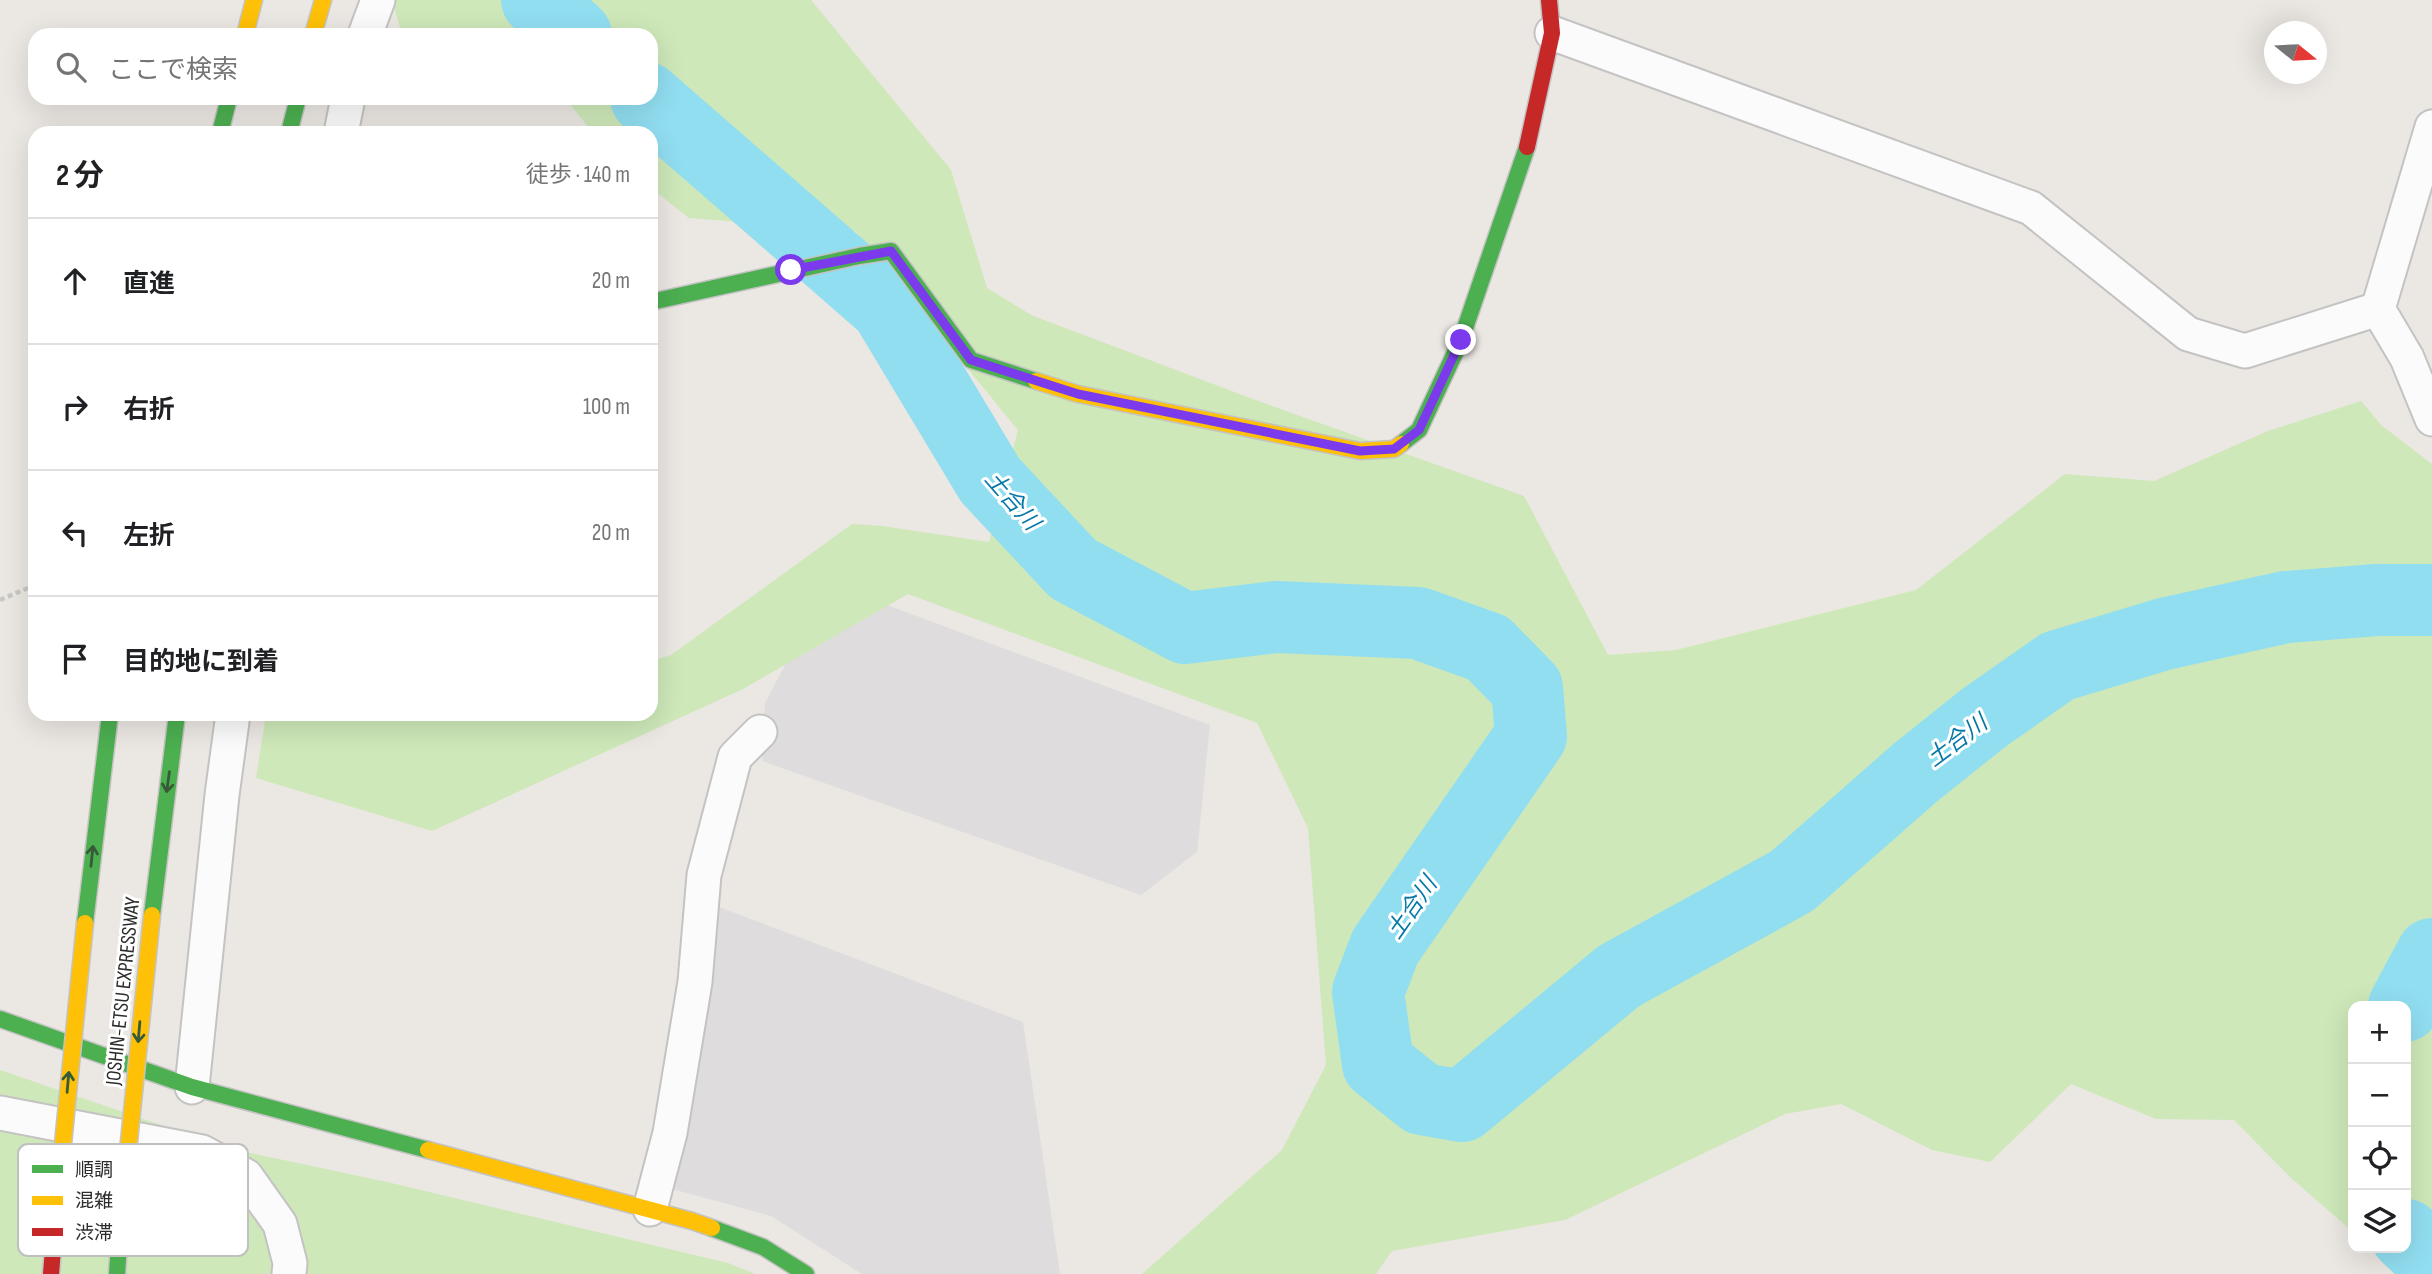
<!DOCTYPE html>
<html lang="ja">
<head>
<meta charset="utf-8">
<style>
  body { margin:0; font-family:"Sofia Sans Condensed","Noto Sans JP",sans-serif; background:#f6f6f6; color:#202124 }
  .controls { position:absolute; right:21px; bottom:21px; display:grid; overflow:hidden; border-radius:14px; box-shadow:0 7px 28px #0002 }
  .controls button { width:63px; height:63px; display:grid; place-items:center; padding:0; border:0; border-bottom:2px solid #e0e0e0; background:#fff; color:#202124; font:35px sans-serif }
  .compass { position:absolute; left:2264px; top:21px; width:63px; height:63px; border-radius:50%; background:#fff; box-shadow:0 7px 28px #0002; rotate:108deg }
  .stop { position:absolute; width:21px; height:21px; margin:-16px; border:5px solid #7c3aed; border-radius:50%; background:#fff }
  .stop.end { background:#7c3aed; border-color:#fff; box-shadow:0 2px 7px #0008 }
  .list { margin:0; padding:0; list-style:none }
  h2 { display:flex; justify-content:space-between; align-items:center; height:91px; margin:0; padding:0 28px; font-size:30px }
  h2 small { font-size:23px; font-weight:400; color:#757577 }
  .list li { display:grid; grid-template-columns:46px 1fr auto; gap:21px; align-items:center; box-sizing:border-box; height:126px; padding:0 28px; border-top:2px solid #e0e0e0 }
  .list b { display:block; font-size:26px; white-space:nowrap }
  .list em { font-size:23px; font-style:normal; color:#757577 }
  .icon { flex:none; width:38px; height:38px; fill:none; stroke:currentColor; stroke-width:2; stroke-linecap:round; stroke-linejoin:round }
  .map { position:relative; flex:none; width:2432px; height:1274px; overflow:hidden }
  .search { position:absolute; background:#fff; box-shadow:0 7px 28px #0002; left:28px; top:28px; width:630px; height:77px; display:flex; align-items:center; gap:18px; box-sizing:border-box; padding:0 24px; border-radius:21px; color:#757577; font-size:26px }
  .panel { position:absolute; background:#fff; box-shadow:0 7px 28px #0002; left:28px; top:126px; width:630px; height:595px; border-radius:21px }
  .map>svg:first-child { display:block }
  .industrial { fill:#dfdcde }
  .green { fill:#cee8b9 }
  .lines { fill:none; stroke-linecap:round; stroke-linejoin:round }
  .river { stroke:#91def1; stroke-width:72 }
  .street-casing { stroke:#c4c3c3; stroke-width:37 }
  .fast-casing { stroke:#c4c3c3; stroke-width:19 }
  .slow-casing { stroke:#c4c3c3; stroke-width:19 }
  .jam-casing { stroke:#c4c3c3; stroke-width:19 }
  .path { stroke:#c8c8c7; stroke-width:4.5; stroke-dasharray:5 3.5; stroke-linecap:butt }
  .street { stroke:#fcfbfb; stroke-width:33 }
  .fast { stroke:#4caf50; stroke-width:16 }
  .slow { stroke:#ffc107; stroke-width:16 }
  .jam { stroke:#c62828; stroke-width:16 }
  .fast-bridge-casing { stroke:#c6c4c2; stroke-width:19; stroke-linecap:butt }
  .slow-bridge-casing { stroke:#c6c4c2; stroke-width:19; stroke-linecap:butt }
  .fast-bridge { stroke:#4caf50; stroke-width:16 }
  .slow-bridge { stroke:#ffc107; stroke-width:16 }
  .oneway { stroke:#375a39 }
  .route { stroke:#7c3aed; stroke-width:9 }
  .labels { text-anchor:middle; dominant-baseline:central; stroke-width:6; stroke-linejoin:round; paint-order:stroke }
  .street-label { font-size:21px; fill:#2c2c2c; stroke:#fff }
  .water-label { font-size:23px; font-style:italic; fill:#0479a9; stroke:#fff }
  .key { fill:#fff; stroke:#c0c0c0; stroke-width:2 }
  .key-label { font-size:19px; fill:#2c2c2c }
</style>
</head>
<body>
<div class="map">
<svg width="2432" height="1274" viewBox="0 0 2432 1274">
  <rect width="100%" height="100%" fill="#ebe7e2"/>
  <g class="industrial">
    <polygon points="828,583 1210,725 1197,852 1141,895 762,761 765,703"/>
    <polygon points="719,907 1023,1022 1060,1274 862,1274 771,1216 672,1189"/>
  </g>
  <g class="green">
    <polygon points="392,0 811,0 951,170 987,288 1031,315 1250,398 1524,496 1608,655 1676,650 1916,590 2065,474 2154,481 2268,431 2361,401 2381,425 2432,464 2432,1274 2403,1274 2372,1248 2406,1248 2406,1006 2353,1006 2353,1232 2291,1178 2234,1120 2156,1119 2071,1084 1990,1162 1932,1150 1841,1104 1785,1114 1565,1220 1392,1251 1376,1274 1142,1274 1282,1150 1326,1065 1308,828 1257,723 908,594 743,689 432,831 256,778 266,714 651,714 651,661 671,655 852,524 882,526 989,542 1018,430 855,231 689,218 651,188 651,133 593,133 565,98 651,98 651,35 514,35 509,29 401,31"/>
    <polygon points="0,1070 231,1149 387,1182 728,1263 755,1274 0,1274"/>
  </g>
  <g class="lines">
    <g class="river">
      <polyline points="537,0 576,35"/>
      <polyline points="646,98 886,307 990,480 1073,569 1185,628 1277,617 1418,623 1488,648 1527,688 1531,736 1385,947 1368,992 1378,1064 1422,1099 1462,1106 1619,976 1792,881 1916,772 1985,717 2058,666 2164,634 2286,607 2377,600 2432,600"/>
      <polyline points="2404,1006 2432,954"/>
      <polyline points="2406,1235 2432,1260"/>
    </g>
    <g class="street-casing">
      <g id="street">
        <polyline points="1552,33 2031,208 2188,334 2245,351 2378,309 2432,127"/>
        <polyline points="365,35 378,0"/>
        <polyline points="341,133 348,98"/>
        <polyline points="2378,309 2407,358 2432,419"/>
        <polyline points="192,1087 222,795 233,714"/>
        <polyline points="0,1113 202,1152 246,1176 280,1224 290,1263 289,1274"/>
        <polyline points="650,1209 670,1133 695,982 704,875 735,757 760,732"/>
      </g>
    </g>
    <g class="fast-casing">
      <g id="fast">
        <polyline points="220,133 229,98"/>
        <polyline points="289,133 298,98"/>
        <polyline points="651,302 859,256 891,251 971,360 1036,381"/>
        <polyline points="1401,444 1419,430 1461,340 1527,147"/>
        <polyline points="0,1019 192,1087 428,1150"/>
        <polyline points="712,1228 763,1247 806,1274"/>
        <polyline points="117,1274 120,1230"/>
      </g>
    </g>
    <g class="slow-casing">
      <g id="slow">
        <polyline points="245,35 254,0"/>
        <polyline points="313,35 323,0"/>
        <polyline points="1036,381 1078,394 1360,451 1394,449 1401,444"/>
        <polyline points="428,1150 692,1221 712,1228"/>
      </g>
    </g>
    <g class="jam-casing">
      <g id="jam">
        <polyline points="1527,147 1552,33 1549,0"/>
        <polyline points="51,1274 55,1224"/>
      </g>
    </g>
    <polyline class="path" points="0,600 35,585"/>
    <use href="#street" class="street"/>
    <use href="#fast" class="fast"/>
    <use href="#slow" class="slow"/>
    <use href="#jam" class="jam"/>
    <g class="fast-bridge-casing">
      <g id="fast-bridge">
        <polyline points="152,915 177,714"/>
        <polyline points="85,923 110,714"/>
      </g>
    </g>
    <g class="slow-bridge-casing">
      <g id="slow-bridge">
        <polyline points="55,1224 85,923"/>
        <polyline points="120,1230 152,915"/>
      </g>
    </g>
    <use href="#fast-bridge" class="fast-bridge"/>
    <use href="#slow-bridge" class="slow-bridge"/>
  </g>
  <defs><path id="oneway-shaft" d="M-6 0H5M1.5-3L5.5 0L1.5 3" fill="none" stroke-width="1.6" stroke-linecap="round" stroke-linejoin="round" transform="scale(1.75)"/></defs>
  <g class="oneway">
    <use href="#oneway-shaft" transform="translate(168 782) rotate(98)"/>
    <use href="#oneway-shaft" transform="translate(92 856) rotate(-84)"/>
    <use href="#oneway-shaft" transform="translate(139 1032) rotate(95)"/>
    <use href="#oneway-shaft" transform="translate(68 1082) rotate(-85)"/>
  </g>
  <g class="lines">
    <polyline class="route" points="791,270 891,251 971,360 1078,394 1360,451 1394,449 1419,430 1461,340"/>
  </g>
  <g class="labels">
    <g class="street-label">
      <text transform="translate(123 991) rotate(-84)">JOSHIN-ETSU EXPRESSWAY</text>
    </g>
    <g class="water-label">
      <text transform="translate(1012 501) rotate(49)">土合川</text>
      <text transform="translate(1957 741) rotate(-37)">土合川</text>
      <text transform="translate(1412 908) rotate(-55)">土合川</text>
    </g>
  </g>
  <rect x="18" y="1144" width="230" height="112" rx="10" class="key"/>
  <rect x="32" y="1165" width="31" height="8" fill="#4caf50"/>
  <rect x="32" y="1196" width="31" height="9" fill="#ffc107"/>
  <rect x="32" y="1228" width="31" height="8" fill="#c62828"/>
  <g class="key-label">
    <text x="75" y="1176">順調</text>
    <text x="75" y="1207">混雑</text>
    <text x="75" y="1239">渋滞</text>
  </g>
</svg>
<div class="controls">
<button>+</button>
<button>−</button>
<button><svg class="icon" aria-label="locate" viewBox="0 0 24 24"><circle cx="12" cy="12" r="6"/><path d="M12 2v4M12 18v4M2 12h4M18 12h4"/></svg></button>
<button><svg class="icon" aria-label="layers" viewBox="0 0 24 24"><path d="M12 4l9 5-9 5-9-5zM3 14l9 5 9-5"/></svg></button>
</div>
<svg class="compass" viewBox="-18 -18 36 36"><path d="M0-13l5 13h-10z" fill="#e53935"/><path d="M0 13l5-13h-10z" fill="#757577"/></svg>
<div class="stop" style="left:791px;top:270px"></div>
<div class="stop end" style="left:1461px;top:340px"></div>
<div class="search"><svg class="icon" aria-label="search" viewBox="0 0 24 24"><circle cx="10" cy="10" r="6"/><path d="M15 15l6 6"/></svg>ここで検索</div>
<section class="panel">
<h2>2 分<small>徒歩 · 140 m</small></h2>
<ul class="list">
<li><svg class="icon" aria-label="ahead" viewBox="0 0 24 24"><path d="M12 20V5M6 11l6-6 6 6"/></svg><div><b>直進</b></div><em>20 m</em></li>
<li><svg class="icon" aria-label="right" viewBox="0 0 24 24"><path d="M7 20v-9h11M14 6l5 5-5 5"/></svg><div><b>右折</b></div><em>100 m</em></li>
<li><svg class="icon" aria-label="left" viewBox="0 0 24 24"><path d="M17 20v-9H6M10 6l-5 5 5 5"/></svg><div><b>左折</b></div><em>20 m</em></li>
<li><svg class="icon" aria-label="arrive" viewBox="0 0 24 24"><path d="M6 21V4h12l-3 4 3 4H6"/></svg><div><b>目的地に到着</b></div></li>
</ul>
</section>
</div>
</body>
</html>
